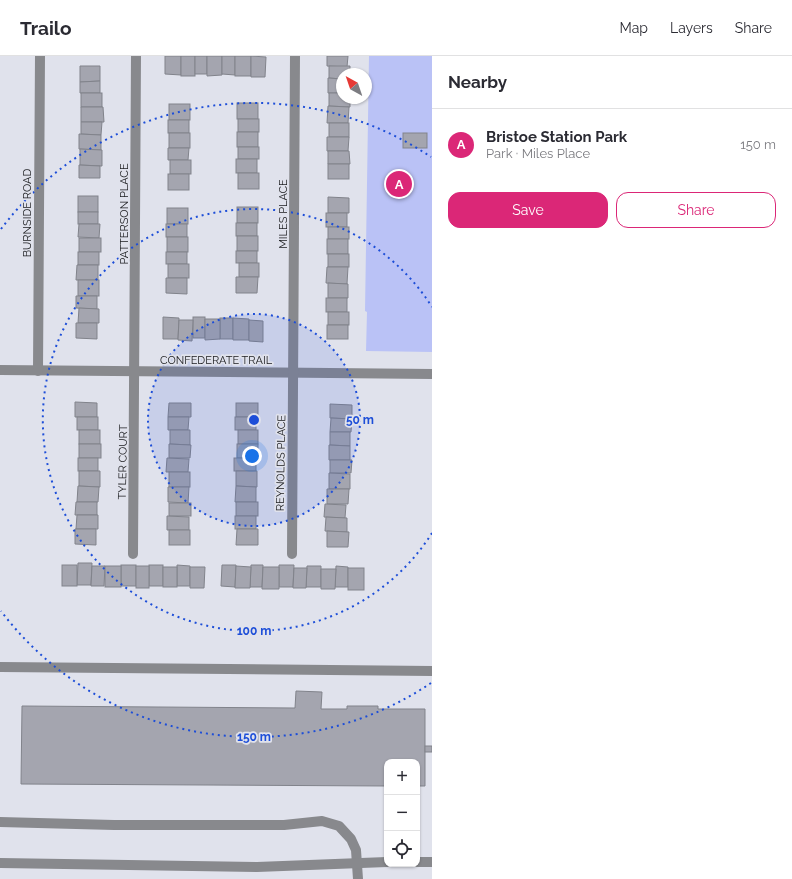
<!DOCTYPE html>
<html lang="en">
<head>
<meta charset="utf-8">
<style>
  body { margin:0; font-family:Raleway,sans-serif; background:#f2f2f3; color:#2b2b33 }
  .controls { position:absolute; right:12px; bottom:12px; display:grid; overflow:hidden; border-radius:8px; box-shadow:0 1px 3px #0004 }
  .controls button { width:36px; height:36px; display:grid; place-items:center; padding:0; border:0; border-bottom:1px solid #e1e1e2; background:#fff; color:#2b2b33; font:20px sans-serif }
  .compass { position:absolute; left:336px; top:12px; width:36px; height:36px; border-radius:50%; background:#fff; box-shadow:0 1px 3px #0004; rotate:320deg }
  .you { position:absolute; left:252px; top:400px; width:14px; height:14px; margin:-10px; border:3px solid #fff; border-radius:50%; background:#1a73e8; box-shadow:0 0 0 6px #1a73e833 }
  .badge { display:grid; place-items:center; width:26px; height:26px; border-radius:50%; background:#db2777; color:#fff; font-size:13px; font-weight:700 }
  .pin { position:absolute; translate:-50% -50%; border:2px solid #fff; box-shadow:0 1px 4px #0006 }
  .list { margin:0; padding:0; list-style:none }
  h2 { display:flex; justify-content:space-between; align-items:center; height:52px; margin:0; padding:0 16px; font-size:17px }
  h2 small { font-size:13px; font-weight:400; color:#7c7c81 }
  .list li { display:grid; grid-template-columns:26px 1fr auto; gap:12px; align-items:center; box-sizing:border-box; height:72px; padding:0 16px; border-top:1px solid #e1e1e2 }
  .list b { display:block; font-size:15px; white-space:nowrap }
  .list p { margin:0; font-size:13px; white-space:nowrap; color:#7c7c81 }
  .list em { font-size:13px; font-style:normal; color:#7c7c81 }
  .actions { display:flex; gap:8px; padding:12px 16px }
  .actions a { flex:1; padding:9px 0; border:1px solid #db2777; border-radius:12px; text-align:center; font-size:14px; color:#db2777 }
  .actions .main { background:#db2777; color:#fff }
  .icon { flex:none; width:22px; height:22px; fill:none; stroke:currentColor; stroke-width:2; stroke-linecap:round; stroke-linejoin:round }
  .map { position:relative; flex:none; width:432px; height:823px; overflow:hidden }
  header { display:flex; align-items:center; gap:24px; box-sizing:border-box; height:56px; padding:0 20px; background:#fff; border-bottom:1px solid #e1e1e2 }
  header strong { font-size:19px }
  nav { display:flex; gap:22px; margin-inline-start:auto; font-size:14px }
  main { display:flex }
  aside { flex:1; background:#fff }
  .map>svg:first-child { display:block }
  .green { fill:#bac2f6 }
  .building { fill:#a4a5af; stroke:#81838b }
  .lines { fill:none; stroke-linecap:round; stroke-linejoin:round }
  .minor { stroke:#88898d; stroke-width:10 }
  .ring { fill:none; stroke:#1d4ed8; stroke-width:2; stroke-dasharray:2 4 }
  .labels { text-anchor:middle; dominant-baseline:central; stroke-width:3.5; stroke-linejoin:round; paint-order:stroke }
  .street-label { font-size:11px; fill:#191a1d; stroke:#e0e2ec }
  .centre { fill:#1d4ed8; stroke:#e0e2ec; stroke-width:2 }
  .ring-label { font-size:12px; text-anchor:middle; font-weight:bold; fill:#1d4ed8; stroke:#e0e2ec; stroke-width:3.5; stroke-linejoin:round; paint-order:stroke }
</style>
</head>
<body>
<header>
<strong>Trailo</strong>
<nav><a>Map</a><a>Layers</a><a>Share</a></nav>
</header>
<main>
<div class="map">
<svg width="432" height="823" viewBox="0 0 432 823">
  <rect width="100%" height="100%" fill="#e0e2ec"/>
  <polygon class="green" points="369,0 432,0 432,296 366,295 367,256 365,255"/>
  <g class="building">
    <polygon points="165,0 181,0 181,19 165,18"/>
    <rect x="181" y="0" width="14" height="20"/>
    <rect x="195" y="0" width="12" height="18"/>
    <polygon points="207,0 222,0 222,19 207,20"/>
    <polygon points="222,0 235,0 235,19 222,18"/>
    <rect x="235" y="0" width="16" height="20"/>
    <polygon points="251,0 266,1 265,21 251,21"/>
    <polygon points="327,0 348,0 347,11 327,10"/>
    <polygon points="80,10 100,10 100,25 80,26"/>
    <polygon points="329,10 350,10 350,18 342,18 342,23 329,22"/>
    <polygon points="328,22 342,23 342,37 328,37"/>
    <polygon points="100,25 100,37 80,37 80,26"/>
    <rect x="81" y="37" width="21" height="14"/>
    <polygon points="329,37 342,37 342,42 350,42 350,51 329,50"/>
    <rect x="237" y="47" width="21" height="16"/>
    <rect x="169" y="48" width="21" height="16"/>
    <polygon points="328,50 349,51 348,67 327,67"/>
    <polygon points="81,51 103,51 104,66 81,66"/>
    <rect x="238" y="63" width="21" height="13"/>
    <rect x="168" y="64" width="21" height="13"/>
    <polygon points="81,66 102,66 101,79 81,78"/>
    <rect x="329" y="67" width="20" height="14"/>
    <rect x="237" y="76" width="21" height="15"/>
    <rect x="169" y="77" width="21" height="15"/>
    <rect x="403" y="77" width="24" height="15"/>
    <polygon points="79,78 101,79 101,94 79,93"/>
    <polygon points="327,81 349,81 348,95 327,95"/>
    <rect x="238" y="91" width="21" height="12"/>
    <polygon points="168,92 189,92 188,104 168,104"/>
    <polygon points="80,93 102,94 102,110 80,109"/>
    <polygon points="328,95 349,95 350,108 328,108"/>
    <rect x="236" y="103" width="21" height="14"/>
    <rect x="170" y="104" width="21" height="14"/>
    <rect x="328" y="108" width="21" height="15"/>
    <polygon points="79,109 100,110 100,122 79,122"/>
    <rect x="238" y="117" width="21" height="16"/>
    <rect x="168" y="118" width="21" height="16"/>
    <rect x="78" y="140" width="20" height="16"/>
    <polygon points="328,141 349,142 349,157 328,157"/>
    <rect x="237" y="151" width="21" height="16"/>
    <rect x="167" y="152" width="21" height="16"/>
    <rect x="78" y="156" width="20" height="12"/>
    <rect x="326" y="157" width="21" height="14"/>
    <rect x="236" y="167" width="21" height="13"/>
    <polygon points="79,168 100,168 99,182 78,181"/>
    <rect x="166" y="168" width="21" height="13"/>
    <rect x="328" y="171" width="21" height="12"/>
    <rect x="237" y="180" width="21" height="15"/>
    <rect x="167" y="181" width="21" height="15"/>
    <rect x="79" y="182" width="22" height="14"/>
    <rect x="327" y="183" width="21" height="15"/>
    <rect x="236" y="195" width="21" height="12"/>
    <rect x="78" y="196" width="21" height="13"/>
    <rect x="166" y="196" width="21" height="12"/>
    <rect x="328" y="198" width="21" height="13"/>
    <rect x="239" y="207" width="20" height="14"/>
    <rect x="168" y="208" width="21" height="14"/>
    <polygon points="77,209 98,209 98,224 76,224"/>
    <polygon points="327,211 348,211 347,228 326,227"/>
    <polygon points="236,221 258,221 257,237 236,237"/>
    <polygon points="166,222 187,222 187,238 166,237"/>
    <rect x="78" y="224" width="21" height="16"/>
    <polygon points="328,227 348,228 348,242 328,242"/>
    <polygon points="76,240 97,240 97,253 76,252"/>
    <rect x="326" y="242" width="21" height="14"/>
    <polygon points="79,252 99,253 99,267 78,267"/>
    <rect x="328" y="256" width="21" height="13"/>
    <polygon points="163,261 179,262 178,283 163,283"/>
    <rect x="193" y="261" width="12" height="21"/>
    <rect x="220" y="262" width="13" height="21"/>
    <polygon points="233,262 249,263 249,284 233,284"/>
    <polygon points="205,263 220,263 220,283 205,284"/>
    <polygon points="179,264 193,264 192,285 178,284"/>
    <polygon points="249,264 263,265 263,286 249,285"/>
    <polygon points="76,267 97,267 97,283 76,282"/>
    <rect x="327" y="269" width="21" height="14"/>
    <polygon points="75,346 97,347 97,361 75,361"/>
    <polygon points="169,347 191,347 191,361 168,361"/>
    <rect x="236" y="347" width="22" height="14"/>
    <polygon points="330,348 352,349 352,363 330,362"/>
    <rect x="77" y="361" width="21" height="13"/>
    <polygon points="168,361 189,361 188,374 168,374"/>
    <rect x="235" y="361" width="21" height="13"/>
    <polygon points="331,362 352,363 351,376 330,376"/>
    <rect x="79" y="374" width="21" height="14"/>
    <polygon points="170,374 190,374 190,389 170,388"/>
    <rect x="238" y="374" width="20" height="14"/>
    <polygon points="330,376 350,376 350,390 330,389"/>
    <rect x="79" y="388" width="22" height="14"/>
    <polygon points="169,388 191,389 190,402 169,402"/>
    <rect x="237" y="388" width="21" height="14"/>
    <polygon points="329,389 350,390 350,404 329,404"/>
    <rect x="78" y="402" width="20" height="13"/>
    <polygon points="167,402 189,403 188,416 166,416"/>
    <rect x="234" y="402" width="22" height="13"/>
    <polygon points="330,404 352,404 351,417 330,417"/>
    <polygon points="79,415 100,415 100,431 79,430"/>
    <polygon points="236,415 257,415 257,431 236,430"/>
    <rect x="169" y="416" width="21" height="15"/>
    <polygon points="329,417 350,418 350,433 329,433"/>
    <polygon points="78,430 99,431 98,446 77,446"/>
    <polygon points="236,430 256,431 256,446 235,446"/>
    <polygon points="168,431 189,431 188,447 168,446"/>
    <polygon points="327,433 349,433 348,448 327,448"/>
    <polygon points="76,446 97,446 97,459 75,459"/>
    <rect x="236" y="446" width="22" height="14"/>
    <rect x="169" y="447" width="22" height="13"/>
    <polygon points="325,448 346,449 345,462 324,461"/>
    <polygon points="77,459 98,459 98,473 76,473"/>
    <polygon points="167,460 189,461 189,474 167,474"/>
    <rect x="235" y="460" width="21" height="13"/>
    <polygon points="326,461 347,462 347,476 325,475"/>
    <polygon points="75,473 96,473 96,489 75,488"/>
    <polygon points="237,473 258,473 258,489 236,489"/>
    <rect x="169" y="474" width="21" height="15"/>
    <polygon points="327,475 349,476 348,491 327,491"/>
    <polygon points="78,507 92,507 91,529 77,529"/>
    <rect x="62" y="509" width="15" height="21"/>
    <rect x="121" y="509" width="15" height="21"/>
    <rect x="149" y="509" width="14" height="21"/>
    <polygon points="177,509 190,510 190,530 177,530"/>
    <polygon points="222,509 236,509 235,531 221,530"/>
    <polygon points="251,509 263,509 262,531 250,531"/>
    <polygon points="279,509 294,509 293,531 279,531"/>
    <polygon points="92,510 105,510 104,530 91,530"/>
    <rect x="105" y="510" width="16" height="21"/>
    <rect x="136" y="510" width="13" height="22"/>
    <polygon points="236,510 251,511 250,532 235,532"/>
    <polygon points="307,510 321,510 321,531 306,531"/>
    <polygon points="336,510 348,511 348,531 335,531"/>
    <rect x="163" y="511" width="14" height="20"/>
    <polygon points="190,511 205,511 204,532 190,532"/>
    <polygon points="263,511 279,511 279,533 262,533"/>
    <polygon points="294,512 307,512 306,532 293,532"/>
    <rect x="348" y="512" width="16" height="22"/>
    <polygon points="321,513 336,513 335,533 321,533"/>
    <polygon points="296,635 322,636 321,653 347,653 347,650 378,650 378,653 425,653 425,730 417,730 417,706 387,706 387,730 21,728 22,650 295,652"/>
    <rect x="425" y="690" width="7" height="6"/>
  </g>
  <g class="lines">
    <g class="minor">
      <polyline points="0,314 432,318"/>
      <polyline points="38,315 40,0"/>
      <polyline points="133,498 136,0"/>
      <polyline points="292,498 295,0"/>
      <polyline points="0,611 432,615"/>
      <polyline points="0,766 114,769 284,769 322,765 339,770 351,783 356,794 358,823"/>
      <polyline points="417,806 432,806"/>
      <polyline points="0,807 257,811 387,806"/>
    </g>
  </g>
  <circle cx="254" cy="364" r="106" fill="#1d4ed8" fill-opacity=".12"/>
  <g class="ring">
    <circle cx="254" cy="364" r="106"/>
    <path d="M432 477A211 211 0 1 1 432 251"/>
    <path d="M431 627A317 317 0 0 1 1 555M1 173A317 317 0 0 1 431 101"/>
  </g>
  <g class="labels">
    <g class="street-label">
      <text transform="translate(27 157) rotate(-90)">BURNSIDE ROAD</text>
      <text transform="translate(124 158) rotate(-90)">PATTERSON PLACE</text>
      <text transform="translate(283 158) rotate(-90)">MILES PLACE</text>
      <text x="216" y="304">CONFEDERATE TRAIL</text>
      <text transform="translate(123 406) rotate(-89)">TYLER COURT</text>
      <text transform="translate(281 407) rotate(-89)">REYNOLDS PLACE</text>
    </g>
  </g>
  <circle cx="254" cy="364" r="6" class="centre"/>
  <g class="ring-label">
    <text x="360" y="368">50 m</text>
    <text x="254" y="579">100 m</text>
    <text x="254" y="685">150 m</text>
  </g>
</svg>
<div class="controls">
<button>+</button>
<button>−</button>
<button><svg class="icon" aria-label="locate" viewBox="0 0 24 24"><circle cx="12" cy="12" r="6"/><path d="M12 2v4M12 18v4M2 12h4M18 12h4"/></svg></button>
</div>
<svg class="compass" viewBox="-18 -18 36 36"><path d="M0-13l5 13h-10z" fill="#e53935"/><path d="M0 13l5-13h-10z" fill="#7c7c81"/></svg>
<div class="you"></div>
<div class="pin badge" style="left:399px;top:128px">A</div>
</div>
<aside>
<h2>Nearby<small></small></h2>
<ul class="list">
<li><span class="badge">A</span><div><b>Bristoe Station Park</b><p>Park · Miles Place</p></div><em>150 m</em></li>
</ul>
<div class="actions"><a class="main">Save</a><a>Share</a></div>
</aside>
</main>
</body>
</html>
